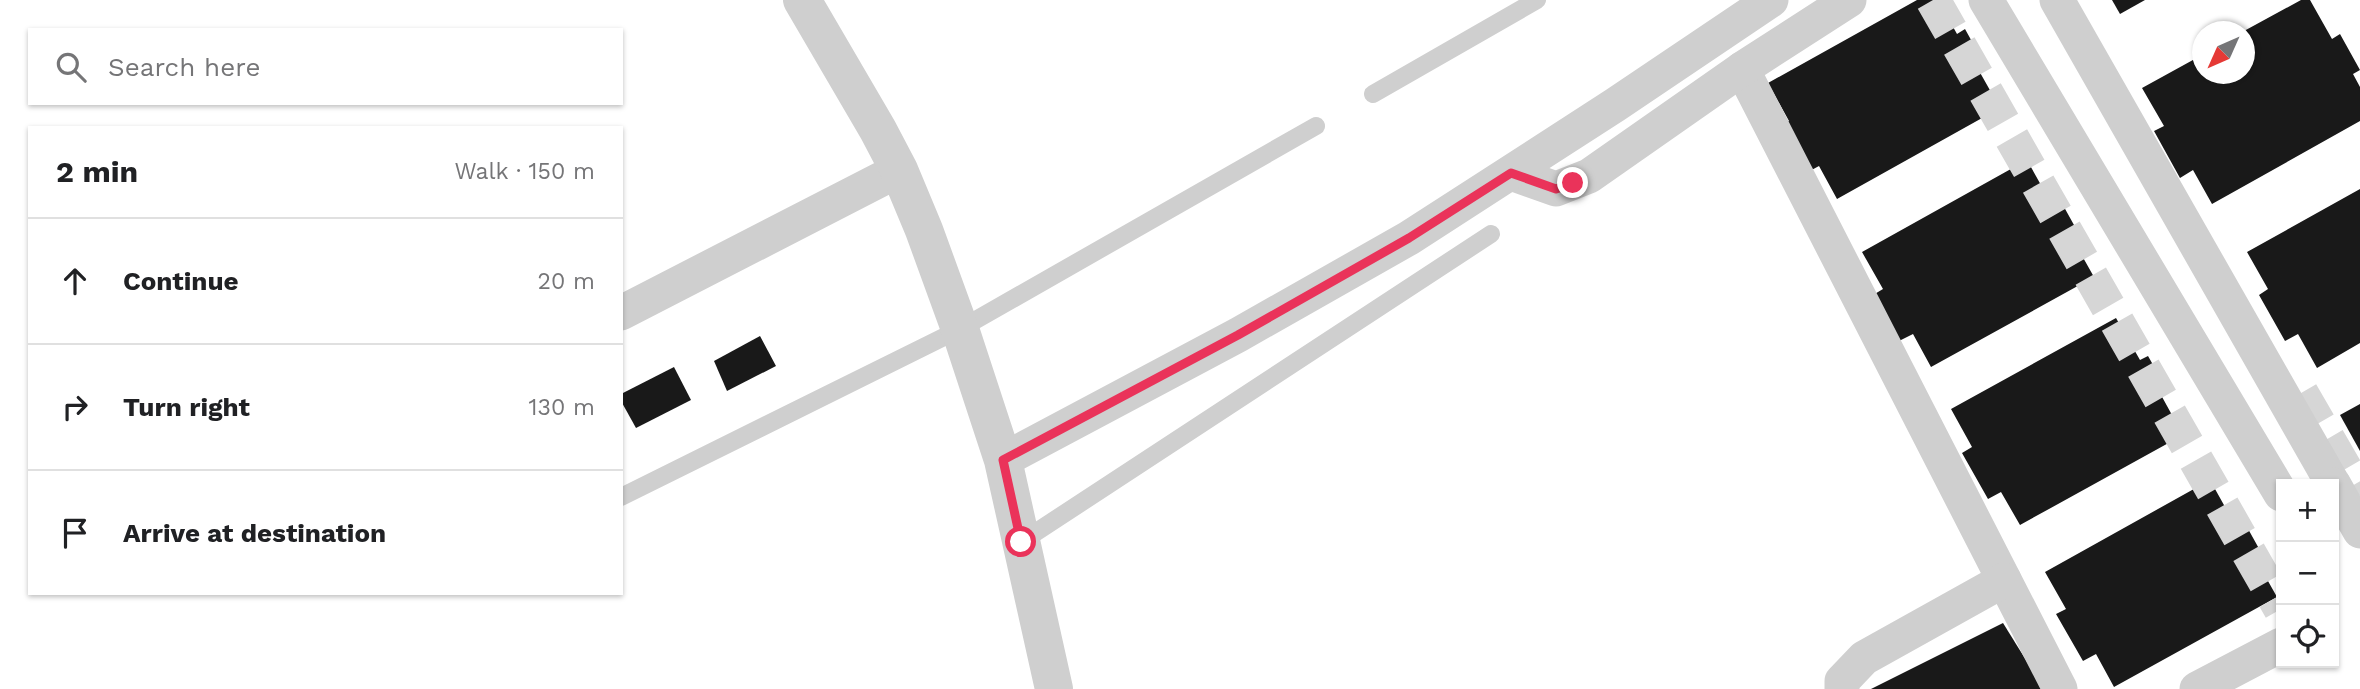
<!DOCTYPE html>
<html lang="en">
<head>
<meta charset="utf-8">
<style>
  body { margin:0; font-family:"Work Sans",sans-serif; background:#f2f2f2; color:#202124 }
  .controls { position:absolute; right:21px; bottom:21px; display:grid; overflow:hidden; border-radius:0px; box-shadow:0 2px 5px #0004 }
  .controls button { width:63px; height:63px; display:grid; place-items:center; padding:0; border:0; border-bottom:2px solid #e0e0e0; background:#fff; color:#202124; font:35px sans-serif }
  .compass { position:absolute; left:2192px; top:21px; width:63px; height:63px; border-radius:50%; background:#fff; box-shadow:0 2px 5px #0004; rotate:225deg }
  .stop { position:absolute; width:21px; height:21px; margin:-16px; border:5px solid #ea335a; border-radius:50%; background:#fff }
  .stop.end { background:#ea335a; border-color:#fff; box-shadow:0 2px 7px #0008 }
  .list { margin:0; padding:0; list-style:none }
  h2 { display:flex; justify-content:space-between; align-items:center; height:91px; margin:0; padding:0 28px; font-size:30px }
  h2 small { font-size:23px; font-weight:400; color:#757577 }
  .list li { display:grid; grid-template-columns:46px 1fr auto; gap:21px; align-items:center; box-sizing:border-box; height:126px; padding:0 28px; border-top:2px solid #e0e0e0 }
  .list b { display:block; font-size:26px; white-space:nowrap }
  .list em { font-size:23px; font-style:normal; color:#757577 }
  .icon { flex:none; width:38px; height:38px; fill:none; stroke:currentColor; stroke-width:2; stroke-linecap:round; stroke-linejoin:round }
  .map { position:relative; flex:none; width:2360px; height:689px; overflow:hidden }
  .search { position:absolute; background:#fff; box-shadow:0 2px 5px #0004; left:28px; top:28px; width:595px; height:77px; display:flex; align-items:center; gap:18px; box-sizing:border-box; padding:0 24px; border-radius:0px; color:#757577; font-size:26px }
  .panel { position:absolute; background:#fff; box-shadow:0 2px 5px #0004; left:28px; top:126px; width:595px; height:469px; border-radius:0px }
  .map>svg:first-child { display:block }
  .building { fill:#191919 }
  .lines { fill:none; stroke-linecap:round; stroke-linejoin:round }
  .minor-tunnel { stroke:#d6d6d6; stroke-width:35; stroke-dasharray:35 18; stroke-linecap:butt }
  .service { stroke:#cfcfcf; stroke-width:18 }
  .minor { stroke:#cfcfcf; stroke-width:35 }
  .tertiary { stroke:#cfcfcf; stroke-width:38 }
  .route { stroke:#ea335a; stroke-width:9 }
</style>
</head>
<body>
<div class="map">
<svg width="2360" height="689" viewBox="0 0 2360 689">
  <rect width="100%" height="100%" fill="#fff"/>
  <g class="building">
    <polygon points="1917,0 1938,0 1957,34 1965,29 1985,65 1978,69 2000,108 1837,199 1819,166 1806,173 1779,126 1789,121 1768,83"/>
    <polygon points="2112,0 2145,0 2120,14"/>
    <polygon points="2301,0 2310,0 2332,39 2340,34 2360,70 2353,74 2360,87 2360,121 2212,204 2193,170 2180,178 2154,131 2164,126 2142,88 2202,55 2202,74 2244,74 2244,31"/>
    <polygon points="2027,160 2051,203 2059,198 2079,234 2072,238 2094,277 1931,367 1913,334 1899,341 1873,295 1883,289 1862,252"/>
    <polygon points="2360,189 2360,343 2317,368 2298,334 2285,341 2259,295 2268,289 2247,252"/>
    <polygon points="2116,318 2140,360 2148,356 2168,391 2161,395 2183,435 2020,525 2001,492 1988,499 1962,453 1972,447 1951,409"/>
    <polygon points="760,336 776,366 727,391 714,361"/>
    <polygon points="674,367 691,400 636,428 621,401 621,394"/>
    <polygon points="2360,404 2360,451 2340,415"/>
    <polygon points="2210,480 2234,523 2242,518 2262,554 2255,558 2277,597 2114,687 2096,654 2083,661 2056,614 2066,609 2045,572"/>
    <polygon points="2003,623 2044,689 1871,689"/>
  </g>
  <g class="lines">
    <g class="minor-tunnel">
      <polyline points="1933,0 2281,609"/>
      <polyline points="2301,393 2360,495"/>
    </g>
    <g class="service">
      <polyline points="1373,94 1537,0"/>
      <polyline points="621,497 960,329 1316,126"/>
      <polyline points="1021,542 1491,234"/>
    </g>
    <g class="minor">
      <polyline points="1986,0 2281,494"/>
      <polyline points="2057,0 2333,484"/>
      <polyline points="1742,69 2060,689"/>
      <polyline points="1511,173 1556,189 1589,176 1742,69 1849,0"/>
      <polyline points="621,313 899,170"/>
      <polyline points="1003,460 1238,335 1409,238 1615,105 1771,0"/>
      <polyline points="2334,485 2360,531"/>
      <polyline points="1842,689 1842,681 1864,658 2004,580"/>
      <polyline points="2197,689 2281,645"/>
    </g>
    <polyline class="tertiary" points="802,0 878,130 899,170 924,230 960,329 1003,460 1054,689"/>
  </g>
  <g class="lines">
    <polyline class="route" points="1021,542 1003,460 1238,335 1409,238 1511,173 1556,189 1573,183"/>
  </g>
</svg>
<div class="controls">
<button>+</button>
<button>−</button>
<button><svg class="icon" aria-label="locate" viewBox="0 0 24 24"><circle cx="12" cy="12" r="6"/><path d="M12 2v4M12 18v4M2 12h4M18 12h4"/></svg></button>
</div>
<svg class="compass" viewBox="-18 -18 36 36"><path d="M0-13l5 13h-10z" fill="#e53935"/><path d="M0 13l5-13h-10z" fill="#757577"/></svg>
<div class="stop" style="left:1021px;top:542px"></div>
<div class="stop end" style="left:1573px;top:183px"></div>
<div class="search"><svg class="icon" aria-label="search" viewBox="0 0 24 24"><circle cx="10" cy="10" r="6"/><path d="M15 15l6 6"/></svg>Search here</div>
<section class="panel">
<h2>2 min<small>Walk · 150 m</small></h2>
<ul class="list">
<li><svg class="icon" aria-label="ahead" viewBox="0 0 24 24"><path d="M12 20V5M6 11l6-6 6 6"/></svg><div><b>Continue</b></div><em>20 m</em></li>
<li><svg class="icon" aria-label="right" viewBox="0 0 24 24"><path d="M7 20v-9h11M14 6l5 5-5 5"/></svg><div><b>Turn right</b></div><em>130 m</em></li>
<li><svg class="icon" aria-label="arrive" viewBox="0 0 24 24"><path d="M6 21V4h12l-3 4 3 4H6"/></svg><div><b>Arrive at destination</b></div></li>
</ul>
</section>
</div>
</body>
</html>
